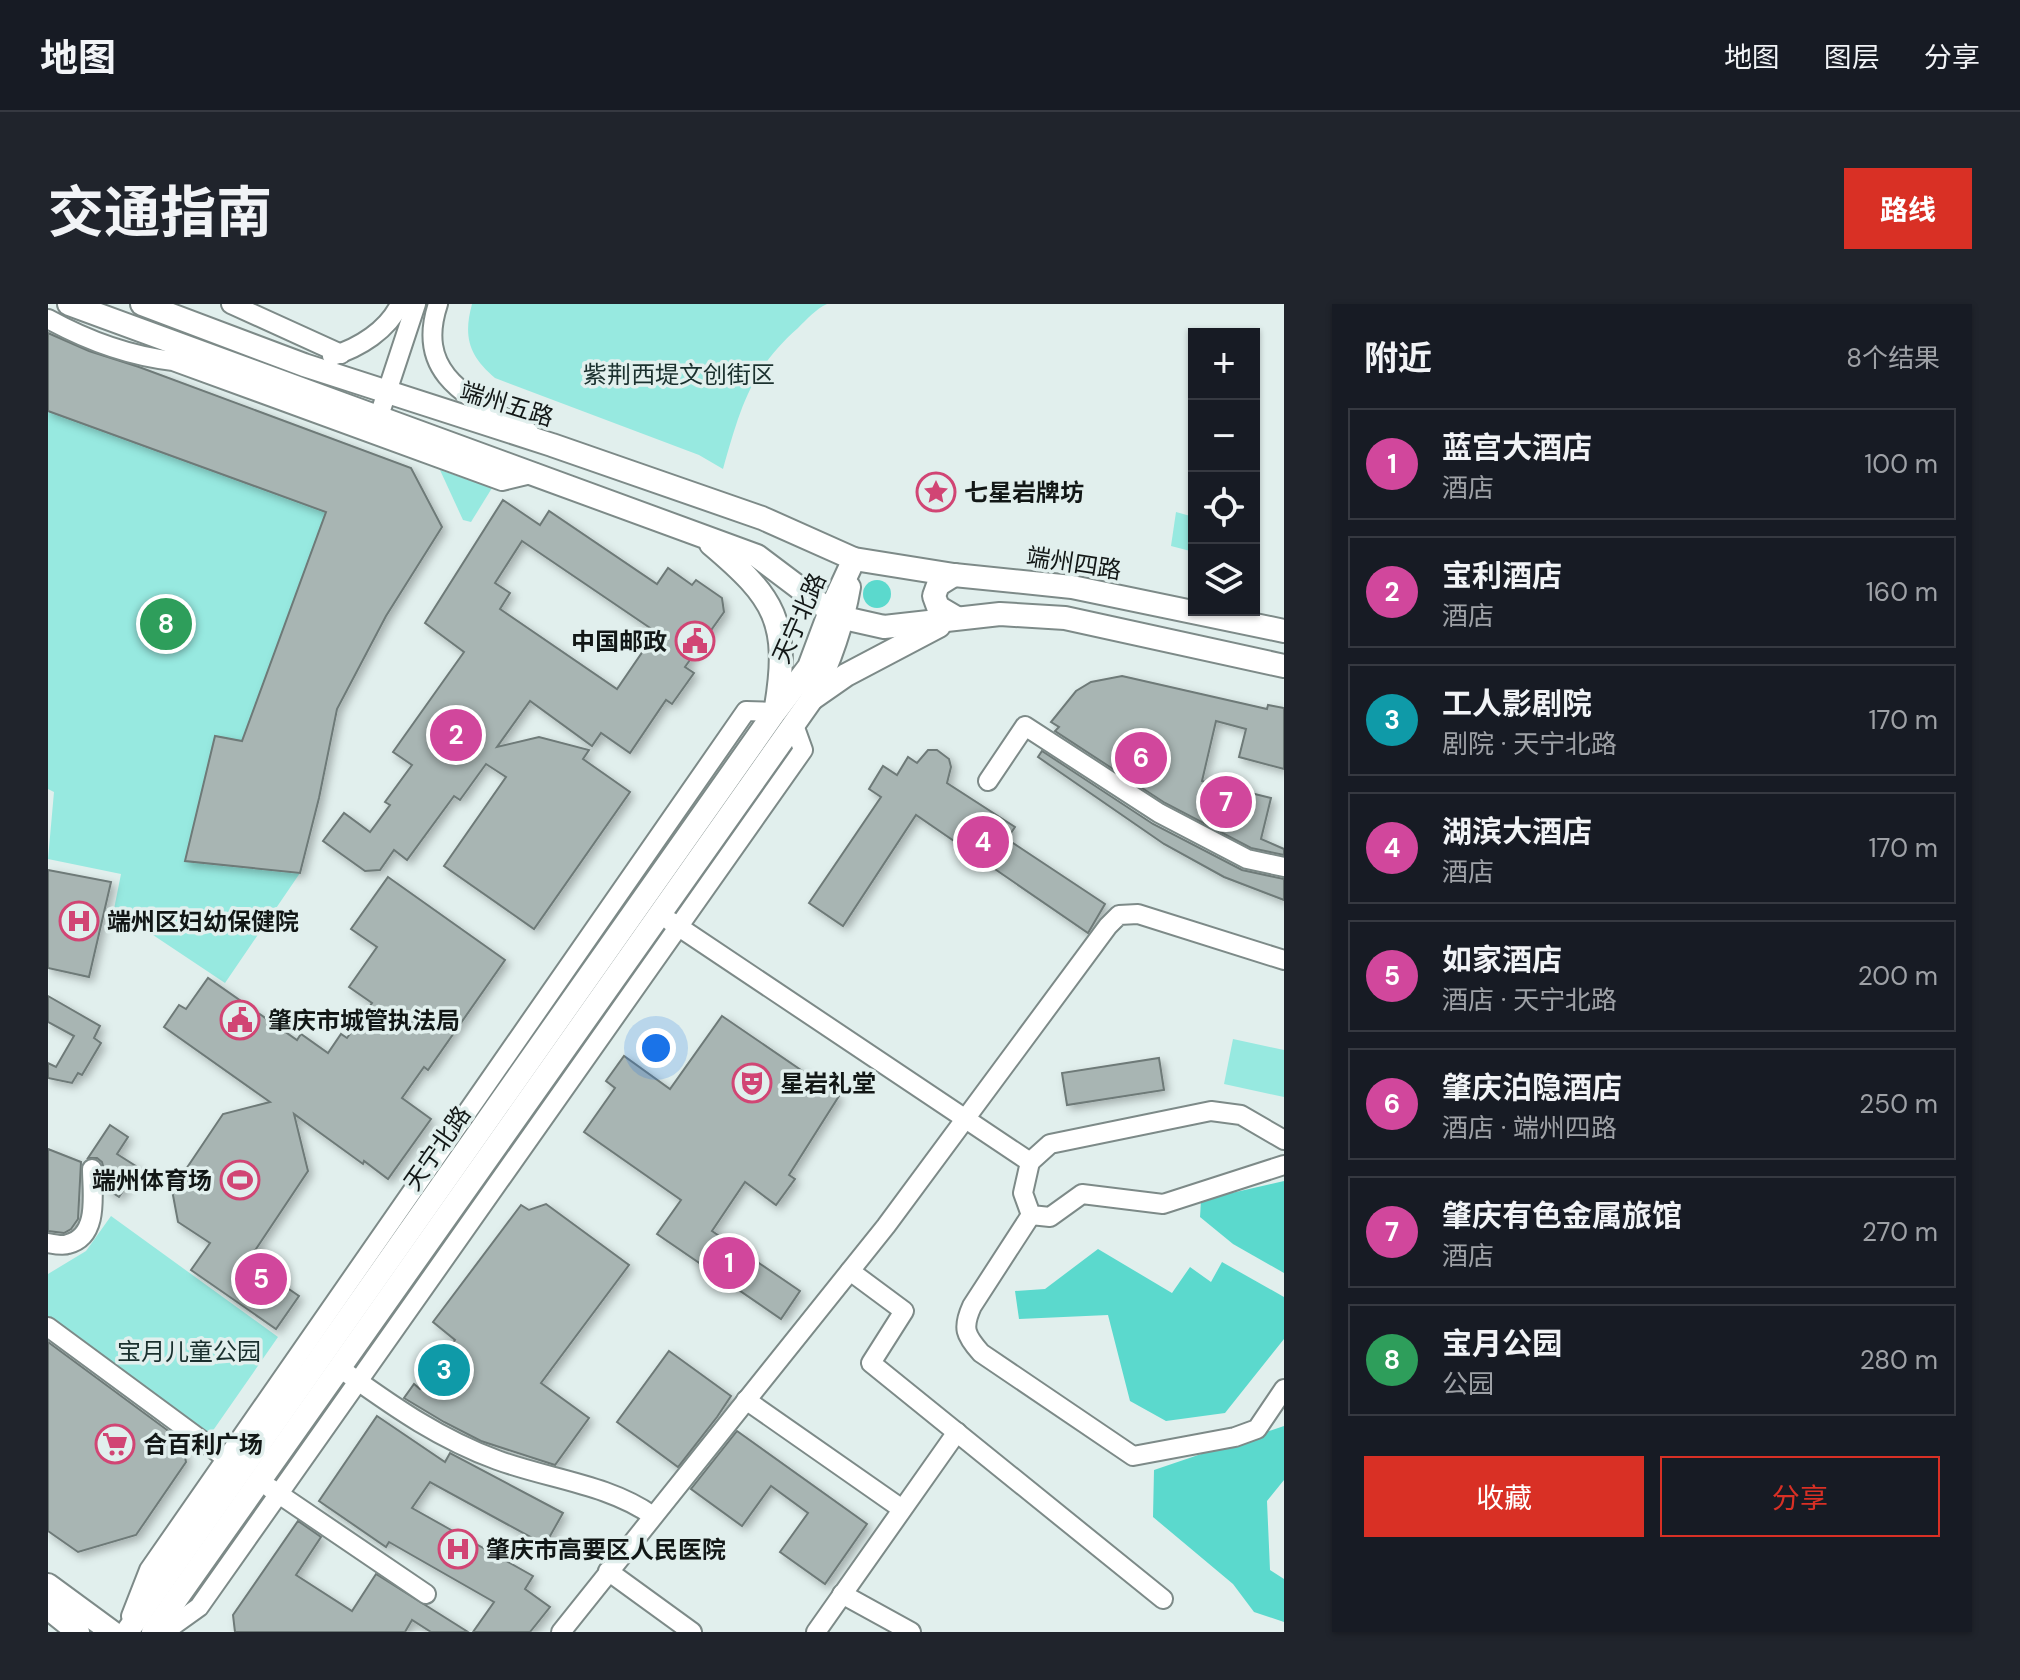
<!DOCTYPE html>
<html lang="zh">
<head>
<meta charset="utf-8">
<style>
  body { margin:0; font-family:"DM Sans","Noto Sans SC",sans-serif; background:#20242c; color:#f1f3f6 }
  .controls { position:absolute; right:24px; top:24px; display:grid; overflow:hidden; border-radius:0px; box-shadow:0 2px 6px #0004 }
  .controls button { width:72px; height:72px; display:grid; place-items:center; padding:0; border:0; border-bottom:2px solid #363941; background:#171b24; color:#f1f3f6; font:40px sans-serif }
  .you { position:absolute; left:608px; top:744px; width:28px; height:28px; margin:-20px; border:6px solid #fff; border-radius:50%; background:#1a73e8; box-shadow:0 0 0 12px #1a73e833 }
  .badge { display:grid; place-items:center; width:52px; height:52px; border-radius:50%; background:#d93025; color:#fff; font-size:26px; font-weight:700 }
  .pin { position:absolute; translate:-50% -50%; border:4px solid #fff; box-shadow:0 2px 8px #0006 }
  .list { margin:0; padding:0; list-style:none }
  h2 { display:flex; justify-content:space-between; align-items:center; height:104px; margin:0; padding:0 32px; font-size:34px }
  h2 small { font-size:26px; font-weight:400; color:#9ea1a6 }
  .list li { display:grid; grid-template-columns:52px 1fr auto; gap:24px; align-items:center; box-sizing:border-box; height:112px; margin:0 16px 16px; padding:0 16px; border:2px solid #363941; border-radius:0px }
  .list b { display:block; font-size:30px; white-space:nowrap }
  .list p { margin:0; font-size:26px; white-space:nowrap; color:#9ea1a6 }
  .list em { font-size:26px; font-style:normal; color:#9ea1a6 }
  .actions { display:flex; gap:16px; padding:24px 32px }
  .actions a { flex:1; padding:18px 0; border:2px solid #d93025; border-radius:0px; text-align:center; font-size:28px; color:#d93025 }
  .actions .main { background:#d93025; color:#fff }
  .icon { flex:none; width:44px; height:44px; fill:none; stroke:currentColor; stroke-width:2; stroke-linecap:round; stroke-linejoin:round }
  .map { position:relative; flex:none; width:1236px; height:1328px; overflow:hidden; border-radius:0px }
  header { display:flex; align-items:center; gap:48px; box-sizing:border-box; height:112px; padding:0 40px; background:#171b24; border-bottom:2px solid #363941 }
  header strong { font-size:38px }
  nav { display:flex; gap:44px; margin-inline-start:auto; font-size:28px }
  .intro { display:flex; align-items:center; justify-content:space-between; box-sizing:border-box; height:192px; padding:0 48px }
  h1 { margin:0; font-size:56px }
  .button { padding:20px 36px; border-radius:0px; background:#d93025; color:#fff; font-size:28px; font-weight:700 }
  main { display:flex; gap:48px; padding:0 48px }
  aside { flex:1; background:#171b24; border-radius:0px; box-shadow:0 2px 6px #0004 }
  .map>svg:first-child { display:block }
  .green { fill:#97e9e0 }
  .water { fill:#5bd9cd }
  .building { fill:#a8b5b3; stroke:#6e7a78; stroke-width:2; fill-rule:evenodd; filter:url(#shadow) }
  .lines { fill:none; stroke-linecap:round; stroke-linejoin:round }
  .minor-casing { stroke:#7d8a88; stroke-width:22 }
  .major-casing { stroke:#7d8a88; stroke-width:26 }
  .minor { stroke:#fff; stroke-width:18 }
  .major { stroke:#fff; stroke-width:22 }
  .labels { text-anchor:middle; dominant-baseline:central; stroke-width:7; stroke-linejoin:round; paint-order:stroke }
  .park-label { font-size:24px; fill:#1a302e; stroke:#e1efed }
  .street-label { font-size:24px; fill:#121716; stroke:#e1efed }
  .poi-label { font-size:24px; font-weight:bold; fill:#121716; stroke:#e1efed; text-anchor:start }
</style>
</head>
<body>
<header>
<strong>地图</strong>
<nav><a>地图</a><a>图层</a><a>分享</a></nav>
</header>
<div class="intro"><h1>交通指南</h1><a class="button">路线</a></div>
<main>
<div class="map">
<svg width="1236" height="1328" viewBox="0 0 1236 1328">
  <defs>
    <filter id="shadow"><feDropShadow dx="4" dy="4" stdDeviation="4" flood-color="#0004"/></filter>
  </defs>
  <rect width="100%" height="100%" fill="#e1efed"/>
  <g class="green">
    <path d="M424,0H779C768,5 759,15 750,24C702,66 692,106 675,165L651,151L447,74C421,52 415,33 424,0Z"/>
    <polygon points="0,107 278,208 194,437 167,432 137,556 252,569 177,679 66,605 73,570 0,555 6,488 0,485"/>
    <polygon points="392,166 444,184 423,218 415,216"/>
    <polygon points="1128,208 1146,213 1146,248 1123,242"/>
    <polygon points="1185,735 1236,746 1236,793 1176,780"/>
    <polygon points="63,912 230,1033 157,1138 0,1023 0,970 38,947"/>
  </g>
  <g class="water">
    <circle cx="829" cy="290" r="14"/>
    <polygon points="1236,877 1236,969 1185,940 1152,913 1153,896"/>
    <polygon points="1050,945 1124,989 1142,963 1163,978 1174,958 1236,993 1236,1035 1177,1109 1118,1117 1082,1097 1060,1011 971,1015 967,987 997,985"/>
    <polygon points="1236,1122 1236,1176 1219,1197 1222,1266 1236,1275 1236,1318 1206,1308 1185,1280 1105,1213 1106,1166"/>
  </g>
  <g class="building">
    <polygon points="0,29 41,47 91,63 363,164 394,223 338,312 289,405 271,494 252,569 137,557 167,432 194,437 278,208 0,107"/>
    <path d="M455,196L492,221L501,207L609,280L620,264L644,281L648,276L674,294L676,308L637,363L646,369L624,400L618,396L582,449L553,429L544,442L482,397L449,443L491,433L541,446L535,455L582,488L486,625L396,562L458,473L438,460L412,496L406,492L359,556L346,546L332,566L317,567L275,537L296,509L322,528L342,501L337,498L364,461L345,448L416,348L377,319ZM474,237L608,328L569,385L452,305L462,289L447,279Z"/>
    <polygon points="1074,372 1219,405 1220,401 1236,404 1236,465 1191,453 1198,425 1168,417 1154,477 1223,494 1213,535 1236,545 1236,551 1203,544 1117,499 1007,427 1011,423 1003,418 1028,387 1043,378"/>
    <polygon points="880,446 889,446 901,455 903,463 899,479 967,523 959,535 1057,600 1040,629 868,511 795,622 761,599 833,493 821,485 835,462 849,471 860,453 869,459"/>
    <polygon points="994,447 1105,520 1194,566 1236,575 1236,596 1176,573 1116,540 990,453"/>
    <polygon points="0,566 63,578 41,673 0,664"/>
    <polygon points="340,573 457,656 380,766 376,763 354,794 383,815 340,875 316,857 315,860 246,810 260,867 200,957 251,992 228,1025 143,966 162,939 130,918 124,886 175,810 222,798 116,723 131,701 138,705 160,674 249,736 253,730 280,749 293,730 299,734 324,699 301,683 329,643 303,625"/>
    <polygon points="0,692 52,722 46,734 53,739 34,771 30,769 24,779 0,774 0,759 8,763 26,732 0,718"/>
    <polygon points="674,712 791,792 741,871 747,875 728,901 697,878 664,927 752,987 733,1015 609,930 633,896 536,828 567,784 558,777 576,752 622,785"/>
    <polygon points="1111,754 1116,786 1019,801 1014,769"/>
    <polygon points="62,821 80,833 69,850 91,864 71,893 57,884 56,876 61,869 56,866 54,858 49,854 40,854"/>
    <polygon points="0,845 33,858 30,915 23,925 16,929 0,927"/>
    <polygon points="498,900 581,961 493,1079 541,1114 507,1161 433,1137 396,1118 356,1094 366,1080 372,1085 407,1036 385,1018 473,901 481,906"/>
    <polygon points="0,1038 134,1137 138,1158 88,1231 30,1248 0,1227"/>
    <polygon points="621,1047 683,1092 669,1113 630,1163 569,1118"/>
    <polygon points="329,1112 397,1158 402,1149 515,1209 497,1241 382,1178 364,1204 485,1272 477,1285 502,1303 482,1328 425,1328 446,1298 341,1238 338,1243 271,1197"/>
    <polygon points="689,1127 819,1220 777,1280 732,1248 760,1209 723,1182 694,1222 643,1185"/>
    <polygon points="250,1217 273,1233 248,1271 304,1307 328,1270 420,1328 383,1328 364,1316 357,1328 187,1328 185,1311"/>
  </g>
  <g class="lines">
    <g class="minor-casing">
      <g id="minor">
        <polyline points="183,0 293,50"/>
        <path d="M390,0C365,75 428,96 481,128"/>
        <path d="M0,15C38,36 82,52 125,57L454,177L487,169"/>
        <path d="M284,52C311,44 340,26 352,0"/>
        <polyline points="331,112 368,0"/>
        <polyline points="940,477 977,422 1111,509 1199,555 1236,563"/>
        <polyline points="622,617 982,858 975,889 983,911 1002,913 1034,890 1115,900 1236,861"/>
        <polyline points="982,858 1002,840 1163,807 1193,811 1236,836"/>
        <path d="M983,911L924,1002C914,1024 917,1031 933,1049L1085,1152L1187,1133L1209,1125L1236,1085"/>
        <path d="M0,939C5,940 15,942 20,940C52,932 44,888 44,865"/>
        <polyline points="802,967 856,1007 823,1059 1115,1295"/>
        <polyline points="0,1023 179,1155"/>
        <path d="M300,1070C349,1105 392,1135 449,1156C500,1175 560,1180 605,1212"/>
        <polyline points="698,1096 854,1205"/>
        <polyline points="222,1184 378,1290"/>
        <polyline points="560,1267 644,1328"/>
        <polyline points="794,1290 863,1328"/>
        <polyline points="83,1312 101,1266 698,407 727,408"/>
        <polyline points="116,1328 151,1303 755,446 746,421"/>
        <polyline points="513,1328 838,922 1060,622 1071,611 1090,610 1236,656"/>
        <polyline points="768,1328 909,1128"/>
      </g>
    </g>
    <g class="major-casing">
      <g id="major">
        <polyline points="21,0 709,252 782,307 796,314 836,323 952,310 1017,314 1236,362"/>
        <polyline points="94,0 256,61 504,141 714,214 806,255 906,271 1024,283 1236,327"/>
        <path d="M663,240C727,294 742,318 728,403"/>
        <polyline points="906,271 890,281 886,292 890,303 907,313"/>
        <polyline points="765,394 798,371 891,322"/>
        <polyline points="0,1281 64,1328"/>
        <polyline points="0,1304 30,1328"/>
        <polyline points="79,1328 727,408 761,363 782,307 806,255"/>
        <path d="M105,1328L763,396C781,359 794,324 801,283"/>
      </g>
    </g>
    <use href="#minor" class="minor"/>
    <use href="#major" class="major"/>
  </g>
  <defs>
    <g id="sight-ring" transform="scale(2)"><circle r="9.5" fill="#e1efed" stroke="#d14574" stroke-width="1.5"/><path d="M0-6L1.8-2.2L6-1.7L2.9 1.2L3.7 5.4L0 3.3L-3.7 5.4L-2.9 1.2L-6-1.7L-1.8-2.2Z" fill="#d14574"/></g>
    <g id="civic-ring" transform="scale(2)"><circle r="9.5" fill="#e1efed" stroke="#d14574" stroke-width="1.5"/><path d="M-.6-6.5H3V-4.5H.6V-3L4-1V1h2V6H-6V1h2V-1L-.6-3ZM-1.2 2.5V6h2.4V2.5Z" fill="#d14574"/></g>
    <g id="hospital-ring" transform="scale(2)"><circle r="9.5" fill="#e1efed" stroke="#d14574" stroke-width="1.5"/><path d="M-5-5h3v3.5h4V-5h3V5h-3V1.5h-4V5h-3Z" fill="#d14574"/></g>
    <g id="theatre-ring" transform="scale(2)"><circle r="9.5" fill="#e1efed" stroke="#d14574" stroke-width="1.5"/><path d="M-5-5.5Q0-4 5-5.5V0Q5 5 0 6Q-5 5-5 0ZM-3.3-2.5H-1v1.5H-3.3ZM1-2.5H3.3v1.5H1ZM-2.8 1Q0 5.5 2.8 1Z" fill="#d14574"/></g>
    <g id="stadium-ring" transform="scale(2)"><circle r="9.5" fill="#e1efed" stroke="#d14574" stroke-width="1.5"/><path d="M0-5a6.5 5 0 1 0 0 10a6.5 5 0 1 0 0-10ZM-3.5-1.8h7v3.6h-7Z" fill="#d14574"/></g>
    <g id="supermarket-ring" transform="scale(2)"><circle r="9.5" fill="#e1efed" stroke="#d14574" stroke-width="1.5"/><path d="M-6-5.5h2.5l.6 2H6L4.5 2H-2.5L-4.4-4H-6ZM-1.5 3.2a1.3 1.3 0 1 0 .1 0ZM3 3.2a1.3 1.3 0 1 0 .1 0Z" fill="#d14574"/></g>
  </defs>
  <g fill-rule="evenodd">
    <use href="#sight-ring" x="888" y="188"/>
    <use href="#civic-ring" x="647" y="337"/>
    <use href="#hospital-ring" x="31" y="617"/>
    <use href="#civic-ring" x="192" y="716"/>
    <use href="#theatre-ring" x="704" y="779"/>
    <use href="#stadium-ring" x="192" y="876"/>
    <use href="#supermarket-ring" x="67" y="1140"/>
    <use href="#hospital-ring" x="410" y="1245"/>
  </g>
  <g class="labels">
    <g class="park-label">
      <text x="631" y="70">紫荆西堤文创街区</text>
      <text x="141" y="1047">宝月儿童公园</text>
    </g>
    <g class="street-label">
      <text transform="translate(459 100) rotate(17)">端州五路</text>
      <text transform="translate(1026 259) rotate(9)">端州四路</text>
      <text transform="translate(751 314) rotate(-66)">天宁北路</text>
      <text transform="translate(389 844) rotate(-55)">天宁北路</text>
    </g>
    <g class="poi-label">
      <text x="916" y="188">七星岩牌坊</text>
      <text x="619" y="337" text-anchor="end">中国邮政</text>
      <text x="59" y="617">端州区妇幼保健院</text>
      <text x="220" y="716">肇庆市城管执法局</text>
      <text x="732" y="779">星岩礼堂</text>
      <text x="164" y="876" text-anchor="end">端州体育场</text>
      <text x="95" y="1140">合百利广场</text>
      <text x="438" y="1245">肇庆市高要区人民医院</text>
    </g>
  </g>
</svg>
<div class="controls">
<button>+</button>
<button>−</button>
<button><svg class="icon" aria-label="locate" viewBox="0 0 24 24"><circle cx="12" cy="12" r="6"/><path d="M12 2v4M12 18v4M2 12h4M18 12h4"/></svg></button>
<button><svg class="icon" aria-label="layers" viewBox="0 0 24 24"><path d="M12 4l9 5-9 5-9-5zM3 14l9 5 9-5"/></svg></button>
</div>
<div class="you"></div>
<div class="pin badge" style="left:681px;top:959px;background:#d1479c">1</div>
<div class="pin badge" style="left:408px;top:431px;background:#d1479c">2</div>
<div class="pin badge" style="left:396px;top:1066px;background:#0f9aa8">3</div>
<div class="pin badge" style="left:935px;top:538px;background:#d1479c">4</div>
<div class="pin badge" style="left:213px;top:975px;background:#d1479c">5</div>
<div class="pin badge" style="left:1093px;top:454px;background:#d1479c">6</div>
<div class="pin badge" style="left:1178px;top:498px;background:#d1479c">7</div>
<div class="pin badge" style="left:118px;top:320px;background:#2e9e5b">8</div>
</div>
<aside>
<h2>附近<small>8个结果</small></h2>
<ul class="list">
<li><span class="badge" style="background:#d1479c">1</span><div><b>蓝宫大酒店</b><p>酒店</p></div><em>100 m</em></li>
<li><span class="badge" style="background:#d1479c">2</span><div><b>宝利酒店</b><p>酒店</p></div><em>160 m</em></li>
<li><span class="badge" style="background:#0f9aa8">3</span><div><b>工人影剧院</b><p>剧院 · 天宁北路</p></div><em>170 m</em></li>
<li><span class="badge" style="background:#d1479c">4</span><div><b>湖滨大酒店</b><p>酒店</p></div><em>170 m</em></li>
<li><span class="badge" style="background:#d1479c">5</span><div><b>如家酒店</b><p>酒店 · 天宁北路</p></div><em>200 m</em></li>
<li><span class="badge" style="background:#d1479c">6</span><div><b>肇庆泊隐酒店</b><p>酒店 · 端州四路</p></div><em>250 m</em></li>
<li><span class="badge" style="background:#d1479c">7</span><div><b>肇庆有色金属旅馆</b><p>酒店</p></div><em>270 m</em></li>
<li><span class="badge" style="background:#2e9e5b">8</span><div><b>宝月公园</b><p>公园</p></div><em>280 m</em></li>
</ul>
<div class="actions"><a class="main">收藏</a><a>分享</a></div>
</aside>
</main>
</body>
</html>
